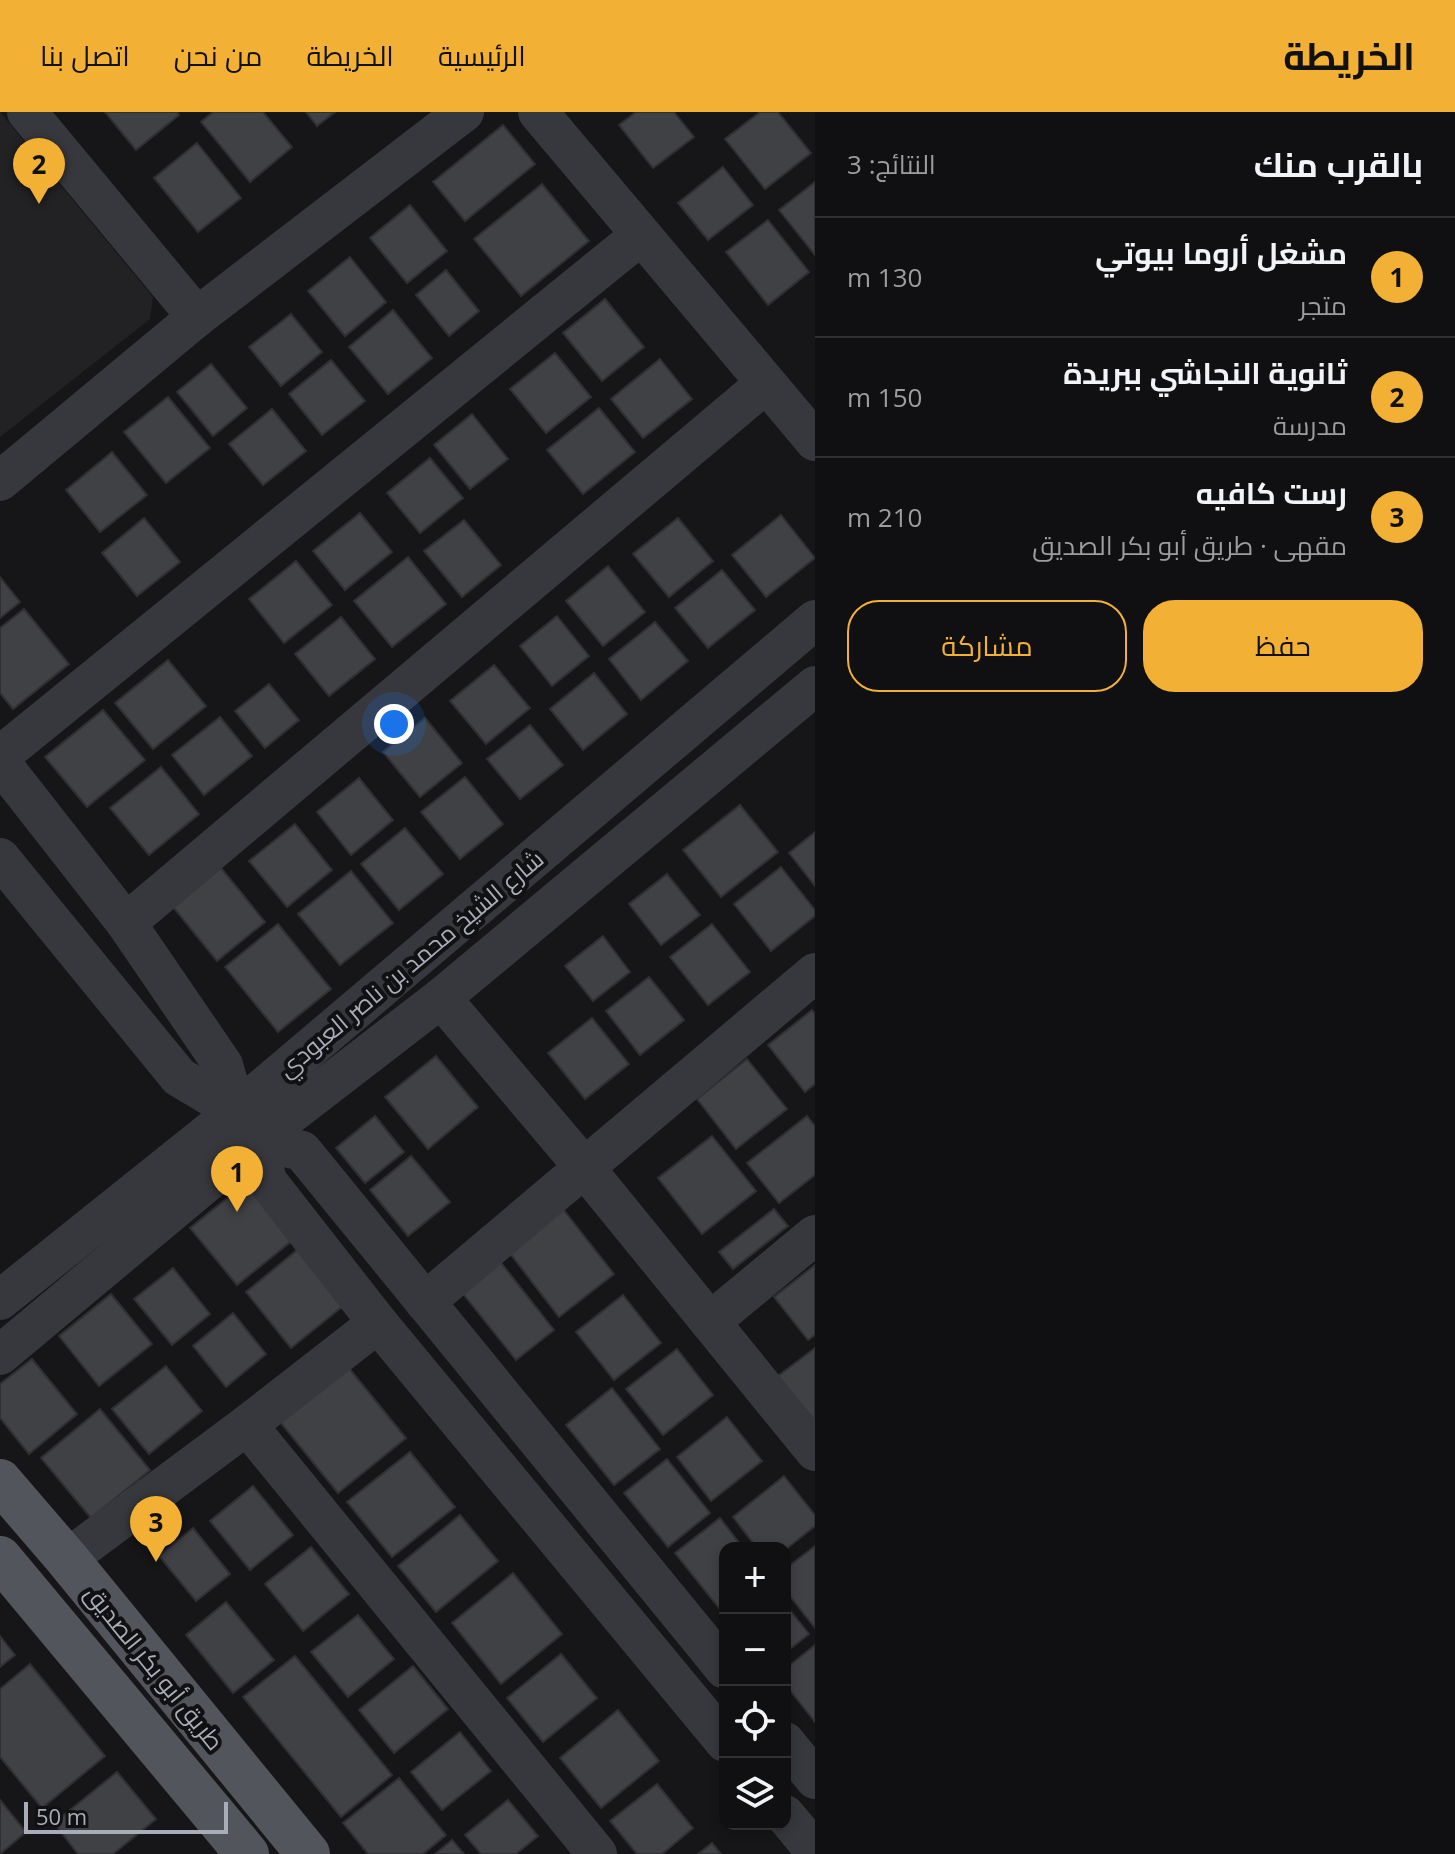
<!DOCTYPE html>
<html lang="ar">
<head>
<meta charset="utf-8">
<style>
  body { margin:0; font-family:"Open Sans",Cairo,sans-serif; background:#1e1e20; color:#f1f3f6; direction:rtl }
  .controls { position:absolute; right:24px; bottom:24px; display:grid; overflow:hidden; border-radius:16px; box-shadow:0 4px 12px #0003 }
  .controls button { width:72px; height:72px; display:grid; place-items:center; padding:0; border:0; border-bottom:2px solid #303032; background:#101012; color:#f1f3f6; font:40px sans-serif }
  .scale { position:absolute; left:24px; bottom:20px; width:204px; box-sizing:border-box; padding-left:8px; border:4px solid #a8adb8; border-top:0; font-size:22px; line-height:28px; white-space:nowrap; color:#a8adb8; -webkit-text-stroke:6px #111113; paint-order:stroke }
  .you { position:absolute; left:394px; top:612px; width:28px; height:28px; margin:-20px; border:6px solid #fff; border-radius:50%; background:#1a73e8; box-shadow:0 0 0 12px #1a73e833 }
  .badge { display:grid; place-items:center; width:52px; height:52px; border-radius:50%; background:#f2b134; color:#111; font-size:26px; font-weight:700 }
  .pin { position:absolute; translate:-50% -66px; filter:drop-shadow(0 2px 4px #0008) }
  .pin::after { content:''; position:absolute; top:42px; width:28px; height:24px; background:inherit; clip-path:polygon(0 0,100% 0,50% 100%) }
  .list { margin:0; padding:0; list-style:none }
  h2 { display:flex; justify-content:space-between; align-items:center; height:104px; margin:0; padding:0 32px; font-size:34px }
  h2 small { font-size:26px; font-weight:400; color:#9c9d9f }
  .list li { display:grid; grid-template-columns:52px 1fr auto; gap:24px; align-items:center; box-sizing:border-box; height:120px; padding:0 32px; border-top:2px solid #303032 }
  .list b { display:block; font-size:30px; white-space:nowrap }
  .list p { margin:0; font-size:26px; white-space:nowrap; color:#9c9d9f }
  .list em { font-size:26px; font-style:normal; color:#9c9d9f }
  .actions { display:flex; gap:16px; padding:24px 32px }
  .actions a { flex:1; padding:18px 0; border:2px solid #f2b134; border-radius:32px; text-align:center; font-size:28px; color:#f2b134 }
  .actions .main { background:#f2b134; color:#111 }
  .icon { flex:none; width:44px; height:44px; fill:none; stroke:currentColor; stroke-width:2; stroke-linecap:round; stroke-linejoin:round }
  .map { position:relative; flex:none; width:815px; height:1742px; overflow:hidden; direction:ltr }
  header { display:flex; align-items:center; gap:48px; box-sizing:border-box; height:112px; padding:0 40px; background:#f2b134; color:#111 }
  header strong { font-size:38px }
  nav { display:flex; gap:44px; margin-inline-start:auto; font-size:28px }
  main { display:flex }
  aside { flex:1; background:#101012 }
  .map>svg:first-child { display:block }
  .built { fill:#222225 }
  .building { fill:#404145; stroke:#303034; stroke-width:2 }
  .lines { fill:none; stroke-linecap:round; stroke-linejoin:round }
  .minor { stroke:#37383d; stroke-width:40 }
  .major { stroke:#53555c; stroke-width:44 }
  .labels { text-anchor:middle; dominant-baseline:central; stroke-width:8; stroke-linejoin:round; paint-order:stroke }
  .street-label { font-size:24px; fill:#a8adb8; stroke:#111113 }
</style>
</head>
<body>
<header>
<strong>الخريطة</strong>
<nav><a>الرئيسية</a><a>الخريطة</a><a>من نحن</a><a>اتصل بنا</a></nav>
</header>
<main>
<aside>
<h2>بالقرب منك<small>النتائج: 3</small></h2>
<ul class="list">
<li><span class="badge">1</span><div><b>مشغل أروما بيوتي</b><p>متجر</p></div><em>130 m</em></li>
<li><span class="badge">2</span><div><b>ثانوية النجاشي ببريدة</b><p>مدرسة</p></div><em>150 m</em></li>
<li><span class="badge">3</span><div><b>رست كافيه</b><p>مقهى · طريق أبو بكر الصديق</p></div><em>210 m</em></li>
</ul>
<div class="actions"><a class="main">حفظ</a><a>مشاركة</a></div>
</aside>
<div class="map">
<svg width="815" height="1742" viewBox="0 0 815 1742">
  <rect width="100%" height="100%" fill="#161618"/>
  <polygon class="built" points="0,0 153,185 150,207 0,325"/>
  <g class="building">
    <polygon points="105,0 177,0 179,3 136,38"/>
    <polygon points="213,0 263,0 292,35 250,70 201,10"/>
    <polygon points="306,0 335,0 317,14"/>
    <polygon points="636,0 674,0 694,25 653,56 619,13"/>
    <polygon points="760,0 778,0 811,41 765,77 725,27"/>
    <polygon points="503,13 535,52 465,109 433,70"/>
    <polygon points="197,31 241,86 198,120 154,66"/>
    <polygon points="723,55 753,93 708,128 678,91"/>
    <polygon points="815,70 815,143 779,98"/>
    <polygon points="542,72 589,129 521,184 474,127"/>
    <polygon points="410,93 447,139 407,171 370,126"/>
    <polygon points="768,108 809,160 768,193 726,140"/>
    <polygon points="350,145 386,190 345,224 308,179"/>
    <polygon points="446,158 479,199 449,224 416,183"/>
    <polygon points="605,187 644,235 602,269 563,221"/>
    <polygon points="393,198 432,246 388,282 349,235"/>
    <polygon points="291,202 322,240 281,274 249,235"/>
    <polygon points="555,241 591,285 546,321 510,277"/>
    <polygon points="660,247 692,287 643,326 611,287"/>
    <polygon points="331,248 365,289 322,323 289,282"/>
    <polygon points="211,252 247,296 213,324 177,280"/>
    <polygon points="168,285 210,336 166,371 124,320"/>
    <polygon points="599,296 635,340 583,382 547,338"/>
    <polygon points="272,297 306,339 263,373 229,332"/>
    <polygon points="472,302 508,347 470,377 434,333"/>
    <polygon points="112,340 147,383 100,420 66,378"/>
    <polygon points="430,346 463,386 420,421 387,381"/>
    <polygon points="360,401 392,440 345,478 313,439"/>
    <polygon points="781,403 815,446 766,485 732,443"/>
    <polygon points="144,406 180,450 137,484 102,441"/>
    <polygon points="678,406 713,449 669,485 633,442"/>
    <polygon points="464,408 501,453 462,485 424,439"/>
    <polygon points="408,445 446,492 392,535 354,489"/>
    <polygon points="296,449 332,493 284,531 249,487"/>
    <polygon points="608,454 645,500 603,534 566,489"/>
    <polygon points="722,458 755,498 708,536 675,496"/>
    <polygon points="0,465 20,490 0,506"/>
    <polygon points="24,497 69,552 13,597 0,581 0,516"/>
    <polygon points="557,504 589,544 552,574 520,534"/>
    <polygon points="341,505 375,547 329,584 295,542"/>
    <polygon points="655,510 688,549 641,588 609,547"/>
    <polygon points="168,548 206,594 153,637 115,591"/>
    <polygon points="494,553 530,596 486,632 450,589"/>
    <polygon points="594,561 627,602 583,638 550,597"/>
    <polygon points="269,572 299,608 265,636 235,599"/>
    <polygon points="103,598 145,648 87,695 45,645"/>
    <polygon points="220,605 252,644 204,683 172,643"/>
    <polygon points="425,606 462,651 420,685 383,640"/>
    <polygon points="530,613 563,653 520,687 487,647"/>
    <polygon points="161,655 199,702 149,743 110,696"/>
    <polygon points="465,665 503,712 460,747 421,700"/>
    <polygon points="359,666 393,708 351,743 317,700"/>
    <polygon points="740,693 778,740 721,785 683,738"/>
    <polygon points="295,712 332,758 287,795 249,749"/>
    <polygon points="405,716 443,762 399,798 361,752"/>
    <polygon points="815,720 815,774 789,741"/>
    <polygon points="781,755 815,798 815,804 771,839 734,792"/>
    <polygon points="221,756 265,810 217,849 173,795"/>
    <polygon points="351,759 393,811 340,853 298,802"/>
    <polygon points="667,762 700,803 661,833 629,792"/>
    <polygon points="278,812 331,877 278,920 225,855"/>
    <polygon points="712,812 750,860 708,893 670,845"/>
    <polygon points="603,824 630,860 593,889 565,854"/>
    <polygon points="649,865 684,908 640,943 606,899"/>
    <polygon points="812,898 815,902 815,972 805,980 768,933"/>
    <polygon points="592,906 629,952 585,987 548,941"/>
    <polygon points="436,944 478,995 428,1037 385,985"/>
    <polygon points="747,947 787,997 736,1037 697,987"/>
    <polygon points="375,1004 404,1040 365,1071 336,1036"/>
    <polygon points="807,1004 815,1014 815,1063 779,1091 747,1051"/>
    <polygon points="712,1024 756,1079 702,1122 658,1066"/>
    <polygon points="411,1044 450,1090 408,1124 370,1078"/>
    <polygon points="246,1071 293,1128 237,1173 190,1116"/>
    <polygon points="559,1092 614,1162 559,1205 505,1135"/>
    <polygon points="774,1097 788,1114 733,1157 719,1140"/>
    <polygon points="297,1138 343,1194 291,1236 246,1180"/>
    <polygon points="495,1143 554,1218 516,1248 456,1173"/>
    <polygon points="815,1153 815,1223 808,1228 774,1185"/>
    <polygon points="173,1156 210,1202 172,1233 134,1187"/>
    <polygon points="111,1182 152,1232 99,1274 59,1224"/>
    <polygon points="623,1183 661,1231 614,1268 576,1220"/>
    <polygon points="233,1201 266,1242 226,1275 193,1234"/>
    <polygon points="815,1236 815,1311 778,1264"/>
    <polygon points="677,1237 713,1283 663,1323 626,1277"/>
    <polygon points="32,1247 77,1302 29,1342 0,1306 0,1272"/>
    <polygon points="166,1254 202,1299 149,1342 112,1297"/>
    <polygon points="348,1255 406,1326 338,1381 280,1310"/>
    <polygon points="612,1276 660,1337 614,1373 566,1313"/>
    <polygon points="100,1297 150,1358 91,1406 41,1346"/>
    <polygon points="727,1305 762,1349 711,1389 677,1345"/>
    <polygon points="410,1340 455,1395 392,1445 347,1390"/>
    <polygon points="667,1347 710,1401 668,1435 624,1381"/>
    <polygon points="784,1364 815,1403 815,1414 785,1438 785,1436 757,1436 733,1405"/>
    <polygon points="253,1374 293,1423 250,1458 210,1409"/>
    <polygon points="460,1403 498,1449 436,1500 398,1454"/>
    <polygon points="720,1406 743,1436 725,1436 725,1491 719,1496 675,1441"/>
    <polygon points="193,1416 230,1462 196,1489 159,1444"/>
    <polygon points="815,1434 815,1516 785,1478 785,1457"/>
    <polygon points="311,1435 349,1482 303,1519 265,1472"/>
    <polygon points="513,1461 562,1522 501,1572 452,1511"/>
    <polygon points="226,1490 274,1548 233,1581 186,1523"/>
    <polygon points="785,1492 809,1522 785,1541"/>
    <polygon points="358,1503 394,1547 348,1585 311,1540"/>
    <polygon points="0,1524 15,1543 0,1555"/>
    <polygon points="815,1533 815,1610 785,1572 785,1557"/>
    <polygon points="561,1542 597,1586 543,1630 507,1586"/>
    <polygon points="295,1544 392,1663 341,1705 243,1585"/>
    <polygon points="30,1552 105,1644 42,1696 0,1645 0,1577"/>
    <polygon points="413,1554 448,1597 394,1641 359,1598"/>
    <polygon points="618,1598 659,1649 601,1696 560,1646"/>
    <polygon points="460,1620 491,1659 442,1698 411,1660"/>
    <polygon points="117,1660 156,1707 113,1742 78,1742 54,1711"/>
    <polygon points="399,1666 446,1723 423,1742 368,1742 343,1711"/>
    <polygon points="657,1672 693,1716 662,1742 637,1742 610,1709"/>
    <polygon points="0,1688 26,1720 0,1742"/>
    <polygon points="508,1688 538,1724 516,1742 481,1742 465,1723"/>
    <polygon points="452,1728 464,1742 435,1742"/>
    <polygon points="712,1731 721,1742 698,1742"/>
  </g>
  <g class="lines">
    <g class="minor">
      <polyline points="27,0 197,205"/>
      <polyline points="538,0 815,329"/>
      <polyline points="0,369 197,205 464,0"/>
      <polyline points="0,644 641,123"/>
      <polyline points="0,650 126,811 223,953 236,999"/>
      <polyline points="0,746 179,965 236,999"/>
      <polyline points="126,811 765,272"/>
      <polyline points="441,886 584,1055 815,1339"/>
      <polyline points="0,1188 236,999 815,508"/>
      <polyline points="425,1190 815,861"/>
      <polyline points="710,1210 815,1123"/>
      <polyline points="0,1243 257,1028 441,886 815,574"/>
      <polyline points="247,1313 597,1742"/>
      <polyline points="67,1447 247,1313 378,1211"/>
      <polyline points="725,1557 302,1039 257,1028 267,1069 378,1211 725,1630"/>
      <polyline points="785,1630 815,1667"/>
      <polyline points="785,1703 815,1739"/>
    </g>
    <g class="major">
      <polyline points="0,1369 67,1447 308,1742"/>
      <polyline points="0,1446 247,1742"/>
    </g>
  </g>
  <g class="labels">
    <g class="street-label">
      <text transform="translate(410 851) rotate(-40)">شارع الشيخ محمد بن ناصر العبودي</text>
      <text transform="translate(155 1555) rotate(51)">طريق أبو بكر الصديق</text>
    </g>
  </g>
</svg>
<div class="controls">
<button>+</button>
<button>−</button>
<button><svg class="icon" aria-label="locate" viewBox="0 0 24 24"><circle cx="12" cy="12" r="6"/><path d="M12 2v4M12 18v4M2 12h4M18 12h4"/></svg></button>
<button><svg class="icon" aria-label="layers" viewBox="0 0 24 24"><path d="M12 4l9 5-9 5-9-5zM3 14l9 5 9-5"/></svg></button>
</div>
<div class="scale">50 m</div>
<div class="you"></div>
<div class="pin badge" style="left:237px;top:1100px">1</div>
<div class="pin badge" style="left:39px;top:92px">2</div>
<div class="pin badge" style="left:156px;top:1450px">3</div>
</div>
</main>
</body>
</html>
